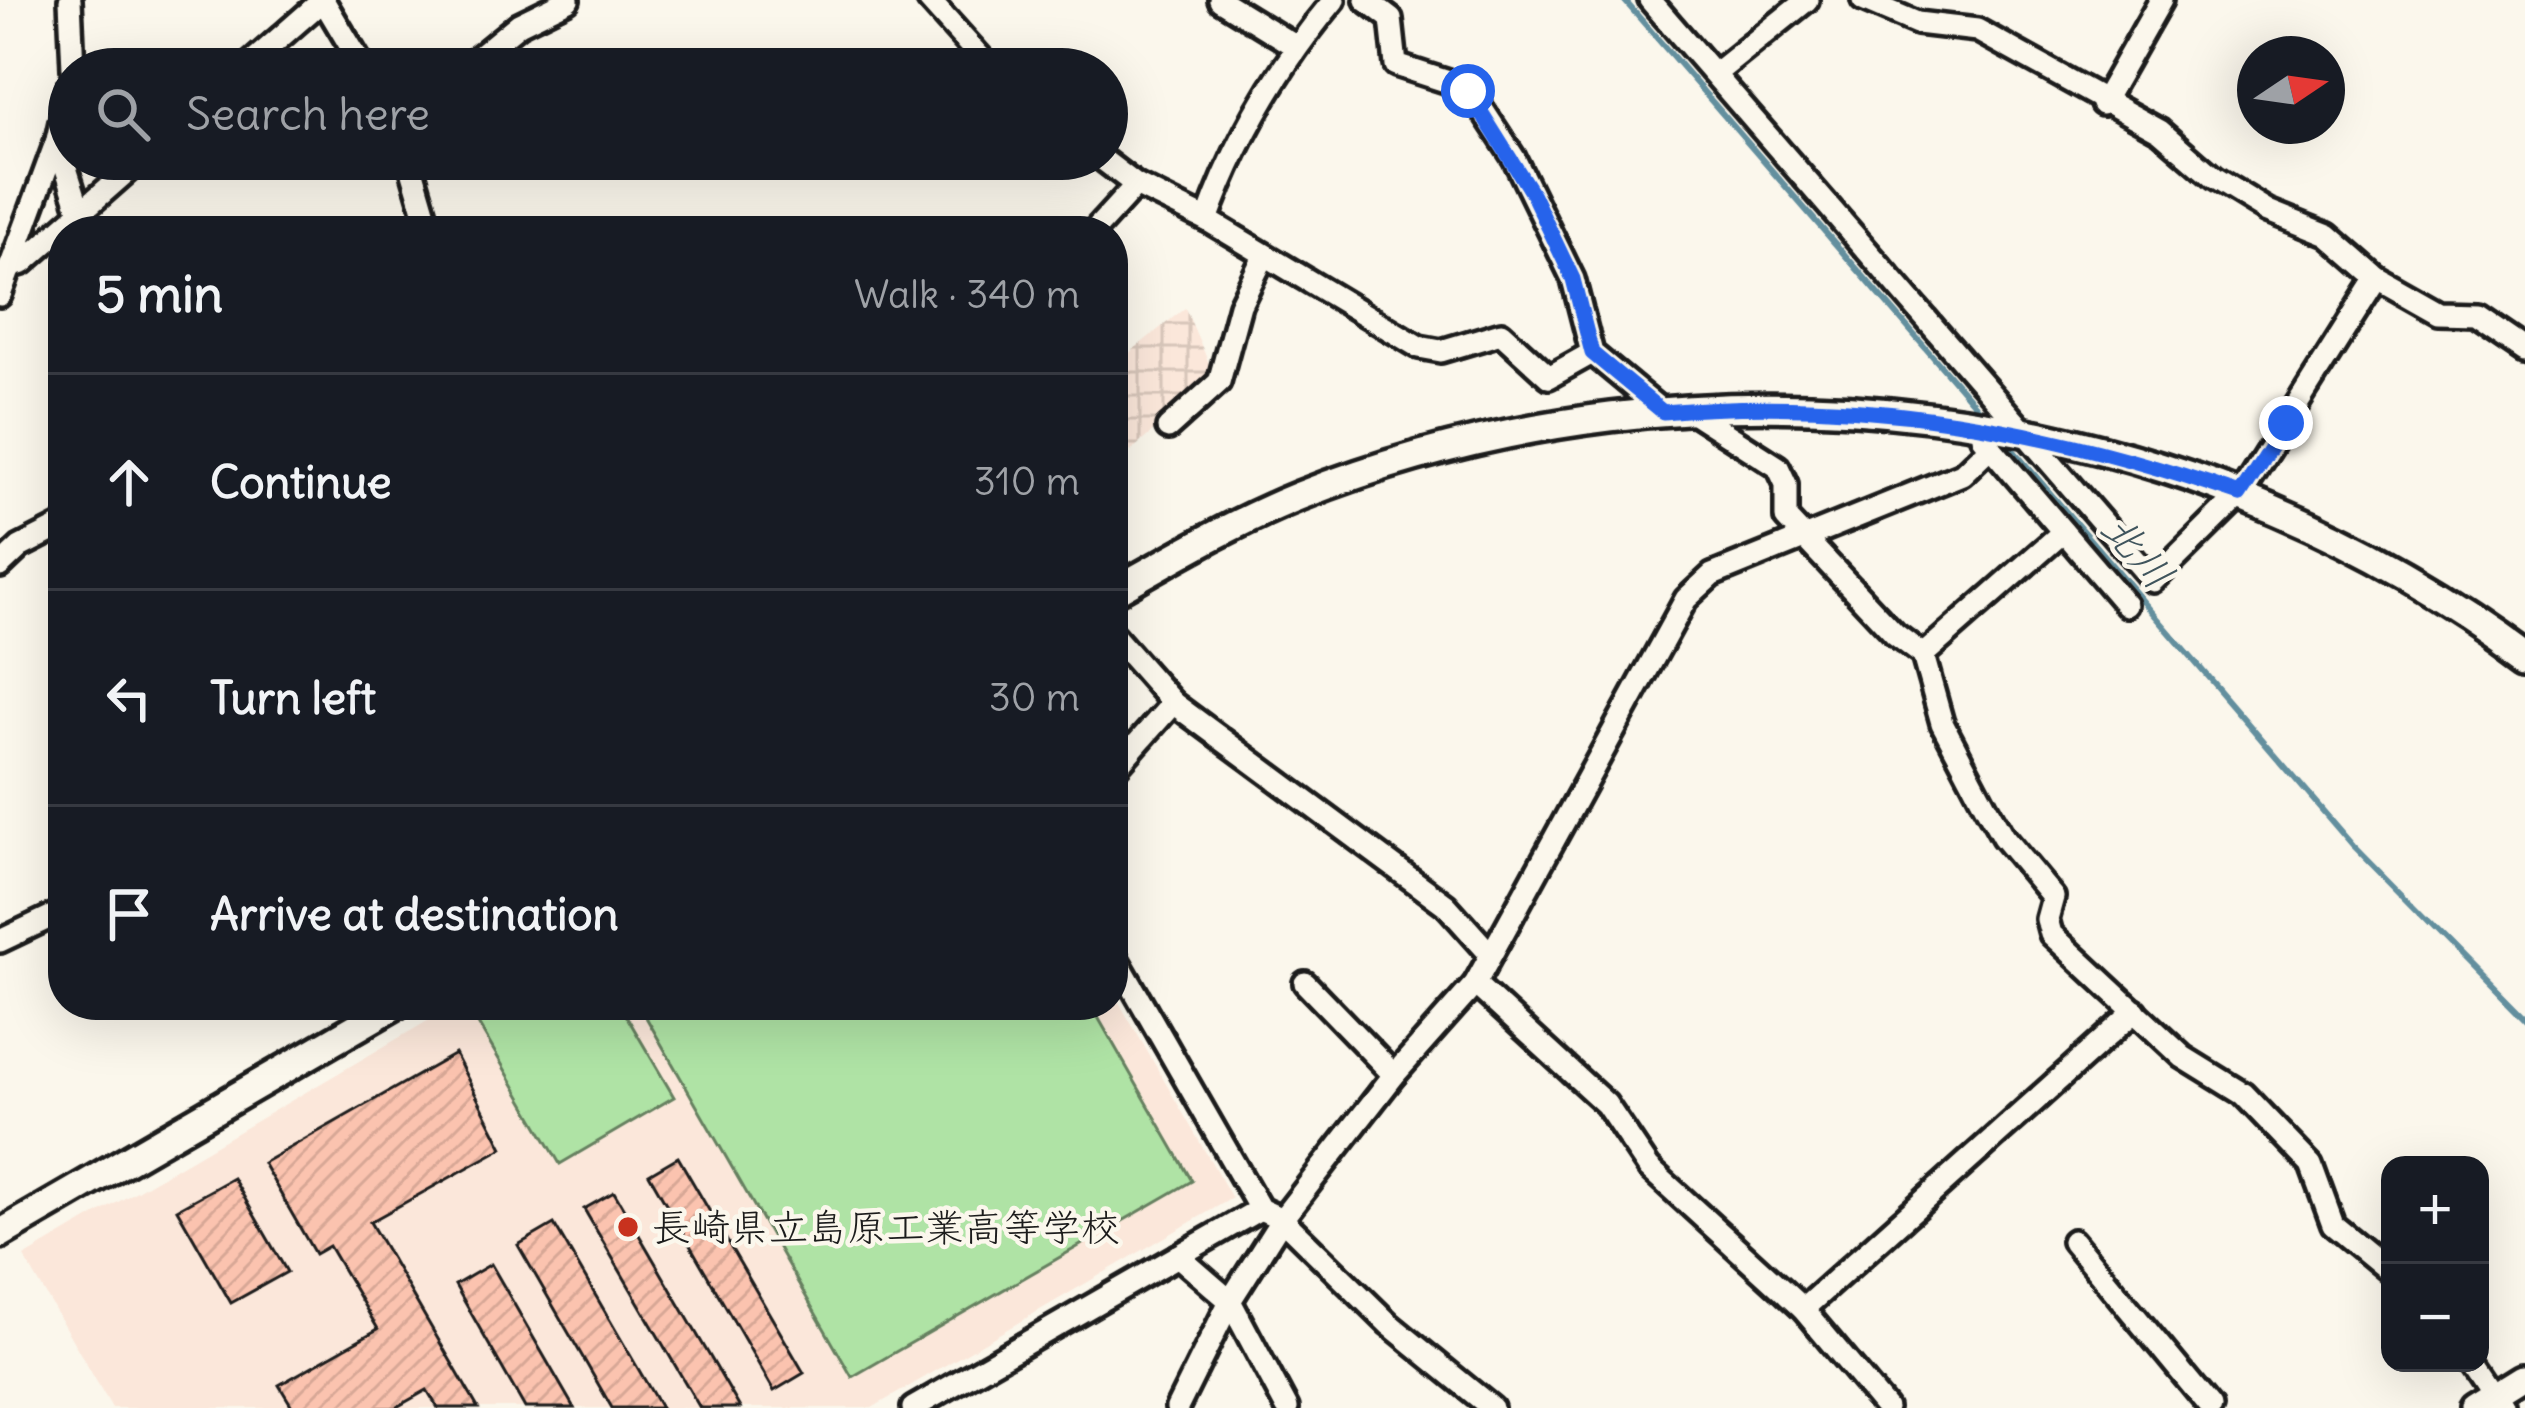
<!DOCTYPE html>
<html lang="en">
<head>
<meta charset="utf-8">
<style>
  body { margin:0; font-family:Delius,"Klee One",sans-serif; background:#242831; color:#f1f3f6 }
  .controls { position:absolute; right:36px; bottom:36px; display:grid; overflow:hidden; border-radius:24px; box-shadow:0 12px 48px #0002 }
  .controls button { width:108px; height:108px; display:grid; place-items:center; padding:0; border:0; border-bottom:3px solid #363941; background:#171b24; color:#f1f3f6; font:60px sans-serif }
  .compass { position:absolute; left:2237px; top:36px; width:108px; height:108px; border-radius:50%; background:#171b24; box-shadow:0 12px 48px #0002; rotate:77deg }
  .stop { position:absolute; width:36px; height:36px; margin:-27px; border:9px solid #2563eb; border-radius:50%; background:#fff }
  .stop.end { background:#2563eb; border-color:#fff; box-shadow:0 3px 12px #0008 }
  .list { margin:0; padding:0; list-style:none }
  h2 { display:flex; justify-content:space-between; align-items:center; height:156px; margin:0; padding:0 48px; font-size:51px }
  h2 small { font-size:39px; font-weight:400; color:#9ea1a6 }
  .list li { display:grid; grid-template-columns:78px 1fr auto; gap:36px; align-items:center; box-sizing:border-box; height:216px; padding:0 48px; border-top:3px solid #363941 }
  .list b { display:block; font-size:45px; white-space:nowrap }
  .list em { font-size:39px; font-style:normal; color:#9ea1a6 }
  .icon { flex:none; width:66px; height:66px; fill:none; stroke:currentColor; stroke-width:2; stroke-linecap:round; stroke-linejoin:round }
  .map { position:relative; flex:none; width:2525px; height:1408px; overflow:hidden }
  .search { position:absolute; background:#171b24; box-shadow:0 12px 48px #0002; left:48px; top:48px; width:1080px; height:132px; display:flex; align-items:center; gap:30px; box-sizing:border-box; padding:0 42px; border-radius:66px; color:#9ea1a6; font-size:45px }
  .panel { position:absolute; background:#171b24; box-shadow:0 12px 48px #0002; left:48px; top:216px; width:1080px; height:804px; border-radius:48px }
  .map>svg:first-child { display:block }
  .built { fill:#fbe7da }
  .industrial { fill:url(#industrial-grid) }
  .green { fill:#afe3a5; stroke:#668060; stroke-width:3 }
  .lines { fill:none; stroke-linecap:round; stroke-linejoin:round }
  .stream { stroke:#638f9e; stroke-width:6 }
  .building { fill:url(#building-hatch); stroke:#1c1c1c; stroke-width:3 }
  .minor-casing { stroke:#1c1c1c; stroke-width:30 }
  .tertiary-casing { stroke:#1c1c1c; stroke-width:36 }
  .minor { stroke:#fbf7ec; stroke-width:21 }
  .tertiary { stroke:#fbf7ec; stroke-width:27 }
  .route { stroke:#2563eb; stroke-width:15 }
  .poi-dot { fill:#c8321e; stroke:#fbf7ec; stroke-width:4.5 }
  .labels { text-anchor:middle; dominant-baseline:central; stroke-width:9; stroke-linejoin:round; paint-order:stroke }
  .poi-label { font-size:39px; fill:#1c1c1c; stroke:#fbf7ec; text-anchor:start }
  .water-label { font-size:42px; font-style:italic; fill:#40555d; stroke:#fbf7ec }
</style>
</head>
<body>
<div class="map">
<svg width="2525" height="1408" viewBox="0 0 2525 1408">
  <defs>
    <pattern id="industrial-grid" width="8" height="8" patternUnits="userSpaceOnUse" patternTransform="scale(3)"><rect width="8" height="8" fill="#fbe7da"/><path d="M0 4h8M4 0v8" fill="none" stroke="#d7c6ba"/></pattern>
    <pattern id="building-hatch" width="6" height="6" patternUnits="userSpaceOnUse" patternTransform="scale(3)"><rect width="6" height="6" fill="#fbc3af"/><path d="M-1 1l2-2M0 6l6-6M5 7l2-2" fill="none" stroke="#d7a796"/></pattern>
  </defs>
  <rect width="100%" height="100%" fill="#fbf7ec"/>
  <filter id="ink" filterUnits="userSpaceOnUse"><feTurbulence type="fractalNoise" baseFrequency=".00833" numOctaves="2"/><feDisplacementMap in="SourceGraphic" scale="24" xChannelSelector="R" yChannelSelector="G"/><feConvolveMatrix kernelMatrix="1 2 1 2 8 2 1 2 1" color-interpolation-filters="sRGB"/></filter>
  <g filter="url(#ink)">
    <polygon class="built" points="1113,992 1232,1198 872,1408 112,1408 24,1257 455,1005 1113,1005"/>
    <polygon class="industrial" points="1185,308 1215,377 1124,457 1113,445 1113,366"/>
    <g class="green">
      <polygon points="502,1005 620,1005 674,1097 560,1164 476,1020"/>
      <polygon points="639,1005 1091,1005 1192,1181 852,1377"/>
    </g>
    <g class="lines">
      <g class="stream">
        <polyline points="1624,0 1987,419"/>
        <polyline points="2007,443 2353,846 2525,1021"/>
      </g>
    </g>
    <g class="building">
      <polygon points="455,1054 503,1148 370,1222 478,1408 438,1408 427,1390 395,1408 293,1408 279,1385 378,1329 329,1246 315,1254 263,1163"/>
      <polygon points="678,1157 804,1373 774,1391 649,1174"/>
      <polygon points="233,1178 287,1272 231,1303 177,1209"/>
      <polygon points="614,1192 740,1408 700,1408 584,1209"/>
      <polygon points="554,1224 661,1408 612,1408 518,1245"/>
      <polygon points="491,1264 574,1408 525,1408 455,1285"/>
    </g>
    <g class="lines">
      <g class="minor-casing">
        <g id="minor">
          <polyline points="70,0 73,69"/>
          <polyline points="323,0 364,69"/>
          <polyline points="929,0 991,69"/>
          <polyline points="1220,0 1295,46"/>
          <polyline points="1366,0 1391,19 1396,65 1461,86 1475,98 1514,158 1573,279 1592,353 1663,412"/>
          <polyline points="1650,0 2153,581 2240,495 2377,278"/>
          <polyline points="1863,0 1917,23 1977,30 2160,131 2214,178 2268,211 2328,235 2377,278 2439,313 2475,314 2525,348"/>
          <polyline points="244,69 323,0"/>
          <polyline points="464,69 519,24 568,0"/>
          <polyline points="1716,73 1807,0"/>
          <polyline points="2102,104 2161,0"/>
          <polyline points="57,140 86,231"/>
          <polyline points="409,159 430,231"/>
          <polyline points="1102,159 1136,185 1207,220 1419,347 1441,351 1501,333 1549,377 1592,353"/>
          <path d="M1207,220C1236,139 1279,66 1334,0"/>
          <polyline points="1094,231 1136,185"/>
          <polyline points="10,267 23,263 141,159"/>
          <polyline points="0,295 57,140 69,86"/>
          <polyline points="1689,410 1778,467 1786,484 1786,518 1895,634 1923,655 1942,723 1985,805 2003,837 2053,897 2047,919 2051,934 2183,1057 2243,1094 2311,1165 2333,1225 2390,1272"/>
          <polyline points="1168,428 1219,382 1240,305 1264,256"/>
          <polyline points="1982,437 2126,605"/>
          <polyline points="0,566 20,547 63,525"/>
          <polyline points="1113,635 1173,703 1446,905 1490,954"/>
          <polyline points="1923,655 2063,532"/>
          <polyline points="1113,771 1173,703"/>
          <polyline points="0,941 63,911"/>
          <polyline points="1113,953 1260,1209 1282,1219 1389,1324 1492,1408"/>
          <polyline points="1305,983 1394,1075"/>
          <polyline points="1475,984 1606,1104 1649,1168 1803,1309 1886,1408"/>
          <polyline points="2073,1241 2211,1408"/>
          <polyline points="1178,1256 1230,1301 1287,1408"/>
          <polyline points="1803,1309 2135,1011"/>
          <polyline points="2475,1363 2505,1408"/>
          <polyline points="913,1408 1260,1209"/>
          <polyline points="1177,1408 1230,1301 1282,1219 1394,1075 1475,984 1686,599 1712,575 1962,474 1990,447"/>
        </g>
      </g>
      <g class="tertiary-casing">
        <g id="tertiary">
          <path d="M1113,592C1173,558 1234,522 1299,496C1700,337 2178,393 2525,654"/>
          <polyline points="0,1234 395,1005"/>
          <polyline points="2475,1408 2525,1377"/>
        </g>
      </g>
      <use href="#minor" class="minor"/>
      <use href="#tertiary" class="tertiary"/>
    </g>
  </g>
  <g class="lines" filter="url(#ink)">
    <path class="route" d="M1468,91L1533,195L1573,279L1592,353L1663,412C1863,394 2051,429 2240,495L2286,423"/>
  </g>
  <circle class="poi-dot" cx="628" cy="1227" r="12"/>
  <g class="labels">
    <g class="poi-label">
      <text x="652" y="1227">長崎県立島原工業高等学校</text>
    </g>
    <g class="water-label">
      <text transform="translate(2138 551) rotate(49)">北川</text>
    </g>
  </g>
</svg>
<div class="controls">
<button>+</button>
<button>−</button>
</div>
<svg class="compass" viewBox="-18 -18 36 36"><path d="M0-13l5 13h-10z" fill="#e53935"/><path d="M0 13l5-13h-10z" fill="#9ea1a6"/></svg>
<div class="stop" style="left:1468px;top:91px"></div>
<div class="stop end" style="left:2286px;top:423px"></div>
<div class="search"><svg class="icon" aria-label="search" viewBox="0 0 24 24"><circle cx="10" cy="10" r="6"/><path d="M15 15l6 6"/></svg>Search here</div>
<section class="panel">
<h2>5 min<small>Walk · 340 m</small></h2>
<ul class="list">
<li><svg class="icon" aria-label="ahead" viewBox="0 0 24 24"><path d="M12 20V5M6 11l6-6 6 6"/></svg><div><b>Continue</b></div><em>310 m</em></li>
<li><svg class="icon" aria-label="left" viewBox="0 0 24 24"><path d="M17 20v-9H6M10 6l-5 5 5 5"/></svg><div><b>Turn left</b></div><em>30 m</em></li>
<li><svg class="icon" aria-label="arrive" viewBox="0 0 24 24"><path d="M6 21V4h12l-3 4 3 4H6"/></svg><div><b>Arrive at destination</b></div></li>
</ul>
</section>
</div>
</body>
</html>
